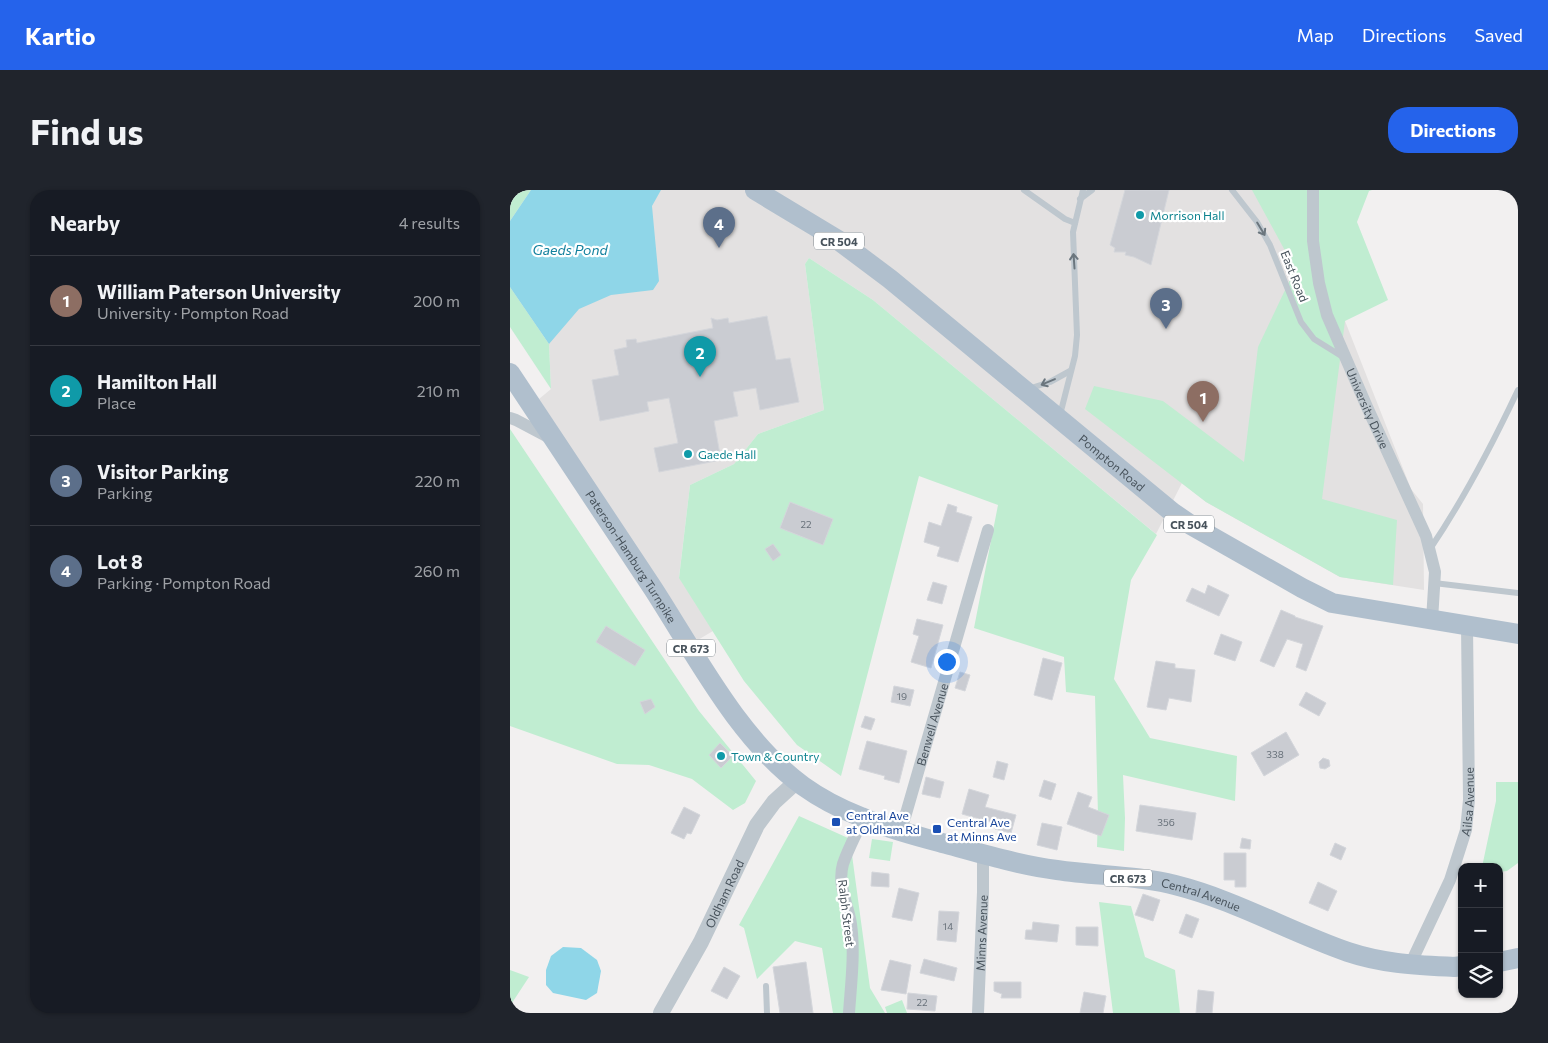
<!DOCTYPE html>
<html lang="en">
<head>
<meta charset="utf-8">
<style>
  body { margin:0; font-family:Commissioner,sans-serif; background:#20242c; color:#f1f3f6 }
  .controls { position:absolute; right:15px; bottom:15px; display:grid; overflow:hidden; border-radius:10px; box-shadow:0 1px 4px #0004 }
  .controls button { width:45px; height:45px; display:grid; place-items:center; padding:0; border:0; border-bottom:1px solid #363941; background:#171b24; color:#f1f3f6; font:25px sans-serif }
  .you { position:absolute; left:436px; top:471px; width:18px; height:18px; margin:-12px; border:4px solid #fff; border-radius:50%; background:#1a73e8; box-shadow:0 0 0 8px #1a73e833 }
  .badge { display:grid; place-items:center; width:32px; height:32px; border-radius:50%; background:#2563eb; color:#fff; font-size:16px; font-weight:700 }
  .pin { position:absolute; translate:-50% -41px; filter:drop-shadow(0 1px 2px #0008) }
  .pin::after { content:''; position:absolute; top:26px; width:18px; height:15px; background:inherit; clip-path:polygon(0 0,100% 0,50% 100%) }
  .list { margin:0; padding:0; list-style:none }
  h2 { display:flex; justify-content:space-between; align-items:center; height:65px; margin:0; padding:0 20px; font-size:21px }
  h2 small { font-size:16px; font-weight:400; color:#9ea1a6 }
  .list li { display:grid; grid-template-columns:32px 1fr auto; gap:15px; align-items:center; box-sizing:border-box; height:90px; padding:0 20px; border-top:1px solid #363941 }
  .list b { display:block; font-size:19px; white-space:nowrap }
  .list p { margin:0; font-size:16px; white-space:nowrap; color:#9ea1a6 }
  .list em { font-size:16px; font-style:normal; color:#9ea1a6 }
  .icon { flex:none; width:28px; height:28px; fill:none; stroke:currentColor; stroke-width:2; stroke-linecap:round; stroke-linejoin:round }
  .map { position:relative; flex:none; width:1008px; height:823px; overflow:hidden; border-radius:20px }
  header { display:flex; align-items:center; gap:30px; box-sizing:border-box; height:70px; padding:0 25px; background:#2563eb; color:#fff }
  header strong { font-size:24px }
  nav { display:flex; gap:28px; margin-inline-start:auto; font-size:18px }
  .intro { display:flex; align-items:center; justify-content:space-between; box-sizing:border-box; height:120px; padding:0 30px }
  h1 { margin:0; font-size:35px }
  .button { padding:12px 22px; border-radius:20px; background:#2563eb; color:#fff; font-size:18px; font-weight:700 }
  main { display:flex; gap:30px; padding:0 30px }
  aside { flex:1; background:#171b24; border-radius:20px; box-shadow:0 1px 4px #0004 }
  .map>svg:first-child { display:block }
  .education { fill:#e3e1e1 }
  .green { fill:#c0edd1 }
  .water { fill:#8fd6e8 }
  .building { fill:#caccd2; stroke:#d4d6db }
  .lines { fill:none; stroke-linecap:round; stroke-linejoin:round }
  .service { stroke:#bec7ce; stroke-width:6 }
  .minor { stroke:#bec7ce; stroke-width:12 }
  .tertiary { stroke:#bec7ce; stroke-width:16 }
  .primary { stroke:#b0bfcd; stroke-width:20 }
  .oneway { stroke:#6b767e }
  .culture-dot { fill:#0f9aa8; stroke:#fff; stroke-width:2 }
  .transit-dot { fill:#1a4fb4; stroke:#fff; stroke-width:2 }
  .labels { text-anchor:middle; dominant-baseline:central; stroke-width:4.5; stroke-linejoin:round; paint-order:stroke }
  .number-label { font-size:10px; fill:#68717a }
  .shield { fill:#fff; stroke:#7f878d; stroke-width:1 }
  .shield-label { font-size:11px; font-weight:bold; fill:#48535c }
  .culture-label { font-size:12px; fill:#0d838f; stroke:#fff; text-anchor:start }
  .street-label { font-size:12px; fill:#48535c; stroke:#fff }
  .transit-label { font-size:12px; fill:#164399; stroke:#fff; text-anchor:start }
  .water-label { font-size:14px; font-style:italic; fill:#13819e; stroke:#fff }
</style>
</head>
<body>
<header>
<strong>Kartio</strong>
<nav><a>Map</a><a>Directions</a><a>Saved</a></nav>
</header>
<div class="intro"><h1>Find us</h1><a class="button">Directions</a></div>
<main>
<aside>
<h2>Nearby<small>4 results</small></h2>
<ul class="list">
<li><span class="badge" style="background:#8d6e63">1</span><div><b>William Paterson University</b><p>University · Pompton Road</p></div><em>200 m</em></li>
<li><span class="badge" style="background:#0f9aa8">2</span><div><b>Hamilton Hall</b><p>Place</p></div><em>210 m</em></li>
<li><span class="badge" style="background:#5c6f8a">3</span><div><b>Visitor Parking</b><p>Parking</p></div><em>220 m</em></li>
<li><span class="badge" style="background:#5c6f8a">4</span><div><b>Lot 8</b><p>Parking · Pompton Road</p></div><em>260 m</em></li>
</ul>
</aside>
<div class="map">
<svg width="1008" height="823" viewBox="0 0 1008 823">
  <rect width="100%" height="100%" fill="#f2f0f0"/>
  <polygon class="education" points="21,0 818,0 835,131 901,299 913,314 914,400 830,387 696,312 672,293 646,344 363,110 299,68 295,74 314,220 248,244 224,274 180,295 169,387 203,441 186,451 29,209 41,199 39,154 0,97 0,31"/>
  <g class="green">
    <polygon points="0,0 21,0 0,31"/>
    <polygon points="742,0 862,0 859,1 847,32 878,110 835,131 812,309 887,330 883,395 830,387 696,312 575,219 584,196 653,211 734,272 748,157 785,79"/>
    <polygon points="299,68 363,110 647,345 621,390 604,489 640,548 727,566 725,611 613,585 615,628 614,661 587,657 588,625 585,506 556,502 554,467 464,438 488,315 409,286 331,586 287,555 234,491 169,388 180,295 224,274 248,244 314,220 295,74"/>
    <polygon points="0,97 39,154 41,199 0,137"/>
    <polygon points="0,239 189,521 246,591 235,613 223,620 182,589 139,575 107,574 0,536"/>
    <polygon points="986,592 1008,592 1008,673 997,681 989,682 989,677 972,677 986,611"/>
    <polygon points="289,626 347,652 342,665 360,798 375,823 323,823 312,758 285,751 247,789 234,738 229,735"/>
    <polygon points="362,649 383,652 380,671 359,668"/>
    <polygon points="589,712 621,716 635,767 665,780 670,823 603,823"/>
    <polygon points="0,780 19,787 0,816"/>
    <polygon points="392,810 397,823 377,823 375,817"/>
  </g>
  <g class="water">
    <polygon points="21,0 151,0 142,16 149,91 143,100 101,105 69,119 39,154 0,97 0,31"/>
    <polygon points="53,757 71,758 87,770 91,781 87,803 76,810 43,803 36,795 36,780 41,766"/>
  </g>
  <g class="building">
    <polygon points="615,0 659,0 641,75 624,67 615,65 616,62 604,62 605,58 600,55"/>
    <polygon points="257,126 266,170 280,168 289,212 250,220 246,198 223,202 228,226 204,231 211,270 149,282 144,258 168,253 159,208 137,212 139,221 90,231 82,190 109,185 104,160 117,157 116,150 126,149 127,153 203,138 201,128 207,130 218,128 219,133"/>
    <polygon points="280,312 323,329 313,355 270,338"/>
    <polygon points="438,314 447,317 446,322 462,327 448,372 427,366 430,357 414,352 419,332 431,336"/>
    <polygon points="263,354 271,365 263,371 255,359"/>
    <polygon points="423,392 437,396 432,414 417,410"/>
    <polygon points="698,395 719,405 709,426 676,411 682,398 695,404"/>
    <polygon points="771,420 785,426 785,427 813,436 796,481 786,477 793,454 777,449 764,477 750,471"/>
    <polygon points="407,429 433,435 421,478 401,472 409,446 403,444"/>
    <polygon points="96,436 135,460 125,476 86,452"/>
    <polygon points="711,444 732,452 725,471 704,464"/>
    <polygon points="533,468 552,473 542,510 524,505"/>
    <polygon points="646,471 665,474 665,478 685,480 681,512 659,508 656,520 637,517"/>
    <polygon points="450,482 460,485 455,501 445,498"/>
    <polygon points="384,496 404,500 400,516 381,512"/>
    <polygon points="796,502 816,513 809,526 789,515"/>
    <polygon points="141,509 145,517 135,524 130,512"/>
    <polygon points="355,526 365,529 361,540 351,537"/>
    <polygon points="776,542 789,565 754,586 741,563"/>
    <polygon points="357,551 397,561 389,593 374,589 375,586 349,579"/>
    <polygon points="210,553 223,566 211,578 199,565"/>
    <polygon points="813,568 819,570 820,576 815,579 810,578 809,572"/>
    <polygon points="487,571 498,574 494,590 483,587"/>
    <polygon points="416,587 434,592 430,608 412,604"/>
    <polygon points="534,590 546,594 541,610 529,606"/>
    <polygon points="459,599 479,605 475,617 506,625 501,643 485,639 487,634 452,624"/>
    <polygon points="568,602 582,607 578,617 599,625 591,646 557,634"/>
    <polygon points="630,615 686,623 682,650 626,641"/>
    <polygon points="174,617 190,625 181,644 177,643 174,649 161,643"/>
    <polygon points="532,633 552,637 547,660 527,655"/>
    <polygon points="732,648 741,650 740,659 730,658"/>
    <polygon points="825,653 836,658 831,670 820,665"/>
    <polygon points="714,663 736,663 736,697 725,697 725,690 714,690"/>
    <polygon points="362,682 379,684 379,697 361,696"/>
    <polygon points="808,692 827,701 818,721 799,713"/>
    <polygon points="389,698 409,703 402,731 382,727"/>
    <polygon points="633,704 650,710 643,731 625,725"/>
    <polygon points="429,721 449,722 446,752 427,750"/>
    <polygon points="676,724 689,729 682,748 669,743"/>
    <polygon points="523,732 549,735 547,752 515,749 516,740 522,740"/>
    <polygon points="566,737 588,737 588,756 566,755"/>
    <polygon points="414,769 447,778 444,791 410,783"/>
    <polygon points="380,770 401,775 396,804 371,800"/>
    <polygon points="296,772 303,823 270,823 263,777"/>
    <polygon points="214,777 230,786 217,809 201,801"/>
    <polygon points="484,792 511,792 511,808 491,808 492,804 484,801"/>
    <polygon points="688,800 704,802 702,823 686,823"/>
    <polygon points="574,802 596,806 593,823 570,823"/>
    <polygon points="398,803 427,806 425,821 397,819"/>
  </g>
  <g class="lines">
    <g class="service">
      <polyline points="514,0 555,29 565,33"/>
      <polyline points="722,0 747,32 760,55 791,132 804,149 833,167"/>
      <polyline points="570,9 582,0"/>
      <polyline points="518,199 540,192 560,181"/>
      <polyline points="550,225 565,166 567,145 563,42 573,0"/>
      <path d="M920,359C954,309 982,255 1008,200"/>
      <polyline points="924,393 1008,403"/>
      <polyline points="256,796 257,823"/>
    </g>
    <g class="minor">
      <path id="s1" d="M803,0V51L809,93L817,125L857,217L916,346L925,382L922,430"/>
      <polyline points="0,228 6,230 40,248"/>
      <path id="s2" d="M391,641L478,340"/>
      <path id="s3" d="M900,775L940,690L956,640L959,610L957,436"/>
      <path d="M339,823C341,794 345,763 341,734C338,714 327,695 333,674C338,659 347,643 353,628"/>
      <path id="s4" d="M468,823L473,702V664"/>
    </g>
    <path class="tertiary" id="s5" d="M151,823L191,752L247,635L264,612L287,591"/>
    <g class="primary">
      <path id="s6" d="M245,0L328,50L380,89L662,322L681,335L792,398L822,413L1008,444"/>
      <path id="s7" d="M0,183C47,254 95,325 142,397C185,463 228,549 293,596C311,609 331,619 351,627C378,639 408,646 436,654C473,664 509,675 547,680C586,686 627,685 665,695C725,710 780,742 838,762C874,774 907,775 944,777L952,776"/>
      <polyline points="989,772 1008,768"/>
    </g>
  </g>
  <defs><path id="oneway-shaft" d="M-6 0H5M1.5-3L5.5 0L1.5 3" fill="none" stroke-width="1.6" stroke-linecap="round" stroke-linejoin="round" transform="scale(1.25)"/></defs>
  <g class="oneway">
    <use href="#oneway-shaft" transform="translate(751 39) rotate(59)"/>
    <use href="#oneway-shaft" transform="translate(564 71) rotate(-94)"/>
    <use href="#oneway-shaft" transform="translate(538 192) rotate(157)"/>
  </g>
  <g class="culture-dot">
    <circle cx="630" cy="25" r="5"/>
    <circle cx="178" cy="264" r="5"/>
    <circle cx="211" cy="566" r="5"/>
  </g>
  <g class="transit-dot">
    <rect x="321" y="627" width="10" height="10" rx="2.5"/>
    <rect x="422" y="634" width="10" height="10" rx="2.5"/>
  </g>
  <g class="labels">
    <g class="number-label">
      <text x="296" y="334">22</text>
      <text x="392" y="506">19</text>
      <text x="765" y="564">338</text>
      <text x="656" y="632">356</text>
      <text x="438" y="736">14</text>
      <text x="412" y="812">22</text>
    </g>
    <g class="shield">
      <rect x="304" y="42.5" width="50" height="17" rx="4"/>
      <rect x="654" y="325.5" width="50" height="17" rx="4"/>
      <rect x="157" y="449.5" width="48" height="17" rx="4"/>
      <rect x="594" y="679.5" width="48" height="17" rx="4"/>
    </g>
    <g class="shield-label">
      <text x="329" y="51">CR 504</text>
      <text x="679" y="334">CR 504</text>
      <text x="181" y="458">CR 673</text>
      <text x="618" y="688">CR 673</text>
    </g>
    <g class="culture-label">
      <text x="640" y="25">Morrison Hall</text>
      <text x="188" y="264">Gaede Hall</text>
      <text x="221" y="566">Town &amp; Country</text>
    </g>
    <g class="street-label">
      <text transform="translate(785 86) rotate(68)">East Road</text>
      <text stroke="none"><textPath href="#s1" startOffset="228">University Drive</textPath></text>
      <text stroke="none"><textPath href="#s6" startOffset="450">Pompton Road</textPath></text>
      <text stroke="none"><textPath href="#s7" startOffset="220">Paterson-Hamburg Turnpike</textPath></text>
      <text stroke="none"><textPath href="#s2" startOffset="111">Benwell Avenue</textPath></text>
      <text stroke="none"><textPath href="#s3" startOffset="175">Ailsa Avenue</textPath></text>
      <text stroke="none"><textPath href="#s5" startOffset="135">Oldham Road</textPath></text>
      <text stroke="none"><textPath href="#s7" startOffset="924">Central Avenue</textPath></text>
      <text transform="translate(337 723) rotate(83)">Ralph Street</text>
      <text stroke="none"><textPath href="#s4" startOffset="80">Minns Avenue</textPath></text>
    </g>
    <g class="transit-label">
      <text x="336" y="625">Central Ave<tspan x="336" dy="14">at Oldham Rd</tspan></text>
      <text x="437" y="632">Central Ave<tspan x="437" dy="14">at Minns Ave</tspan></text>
    </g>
    <g class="water-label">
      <text x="60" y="59">Gaeds Pond</text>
    </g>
  </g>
</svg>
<div class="controls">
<button>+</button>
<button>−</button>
<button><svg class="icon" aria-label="layers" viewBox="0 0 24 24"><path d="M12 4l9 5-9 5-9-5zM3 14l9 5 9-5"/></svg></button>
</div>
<div class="you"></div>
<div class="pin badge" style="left:693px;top:232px;background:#8d6e63">1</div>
<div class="pin badge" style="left:190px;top:187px;background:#0f9aa8">2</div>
<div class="pin badge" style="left:656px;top:139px;background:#5c6f8a">3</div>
<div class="pin badge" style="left:209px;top:58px;background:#5c6f8a">4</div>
</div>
</main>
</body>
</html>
